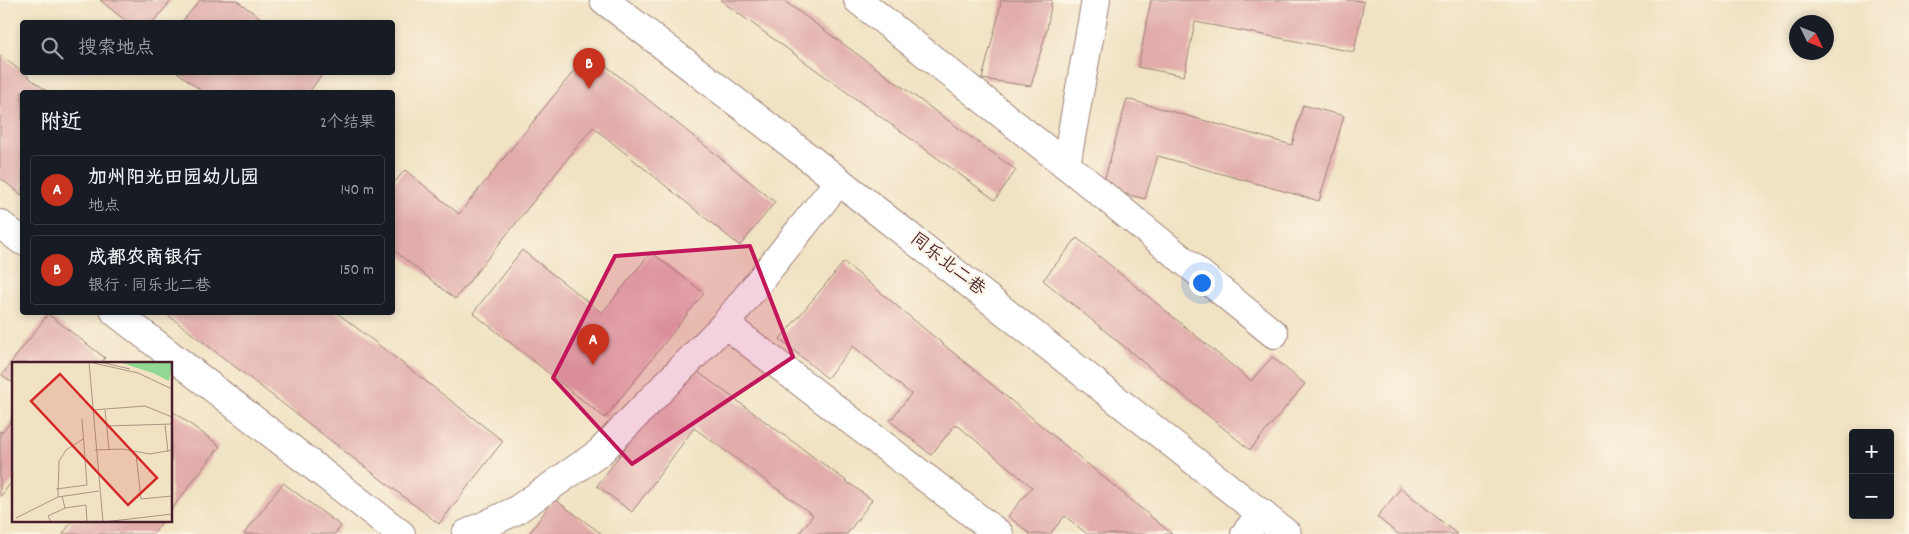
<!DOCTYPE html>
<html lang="zh">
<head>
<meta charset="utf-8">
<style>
  body { margin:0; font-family:Dekko,"LXGW WenKai TC",sans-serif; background:#242831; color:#f1f3f6 }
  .controls { position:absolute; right:15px; bottom:15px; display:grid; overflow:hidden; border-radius:5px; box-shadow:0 2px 8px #0003 }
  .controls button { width:45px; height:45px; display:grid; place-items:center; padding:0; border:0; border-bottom:1px solid #363941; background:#171b24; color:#f1f3f6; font:25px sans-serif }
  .compass { position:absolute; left:1789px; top:15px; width:45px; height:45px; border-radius:50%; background:#171b24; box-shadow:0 2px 8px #0003; rotate:133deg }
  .you { position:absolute; left:1201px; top:282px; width:18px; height:18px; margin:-12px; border:4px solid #fff; border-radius:50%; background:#1a73e8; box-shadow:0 0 0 8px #1a73e833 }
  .badge { display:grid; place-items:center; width:32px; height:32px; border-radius:50%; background:#c8321e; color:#fff; font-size:16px; font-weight:700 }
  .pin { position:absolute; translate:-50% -41px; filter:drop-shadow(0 1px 2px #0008) }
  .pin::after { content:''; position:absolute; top:26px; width:18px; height:15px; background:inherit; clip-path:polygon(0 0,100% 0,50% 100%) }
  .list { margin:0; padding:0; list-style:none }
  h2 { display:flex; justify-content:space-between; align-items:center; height:65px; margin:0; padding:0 20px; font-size:21px }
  h2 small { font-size:16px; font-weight:400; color:#9ea1a6 }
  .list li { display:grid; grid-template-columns:32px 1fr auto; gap:15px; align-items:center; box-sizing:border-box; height:70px; margin:0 10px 10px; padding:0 10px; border:1px solid #363941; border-radius:5px }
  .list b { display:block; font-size:19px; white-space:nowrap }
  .list p { margin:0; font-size:16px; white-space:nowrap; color:#9ea1a6 }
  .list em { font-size:16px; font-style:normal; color:#9ea1a6 }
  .icon { flex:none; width:28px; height:28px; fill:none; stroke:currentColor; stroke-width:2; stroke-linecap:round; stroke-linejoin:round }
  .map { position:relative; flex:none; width:1909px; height:534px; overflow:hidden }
  .search { position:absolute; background:#171b24; box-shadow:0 2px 8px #0003; left:20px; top:20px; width:375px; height:55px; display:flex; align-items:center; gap:12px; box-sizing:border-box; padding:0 18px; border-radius:5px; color:#9ea1a6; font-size:19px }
  .panel { position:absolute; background:#171b24; box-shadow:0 2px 8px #0003; left:20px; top:90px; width:375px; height:225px; border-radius:5px }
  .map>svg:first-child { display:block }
  .building { fill:#e1acaa }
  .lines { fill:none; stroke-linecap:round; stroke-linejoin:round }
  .minor-casing { stroke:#9d8077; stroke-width:30 }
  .minor { stroke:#fff; stroke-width:28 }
  .marked { fill:#c2185b; fill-opacity:0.2; stroke:#c2185b; stroke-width:4; stroke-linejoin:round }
  .labels { text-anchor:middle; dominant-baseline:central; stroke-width:4.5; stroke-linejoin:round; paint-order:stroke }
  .street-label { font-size:18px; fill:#4a1f2b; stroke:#fcf5e5 }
  .inset-road { fill:none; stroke:#ae9486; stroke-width:1 }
  .view { fill:#d62828; fill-opacity:0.15; stroke:#d62828; stroke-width:2.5 }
  .inset-edge { fill:none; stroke:#4a1f2b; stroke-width:2.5 }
</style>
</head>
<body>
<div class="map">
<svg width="1909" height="534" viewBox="0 0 1909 534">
  <rect width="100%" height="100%" fill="#fcf5e5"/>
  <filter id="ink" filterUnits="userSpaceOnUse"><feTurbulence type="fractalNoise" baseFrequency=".02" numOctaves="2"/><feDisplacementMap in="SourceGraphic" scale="10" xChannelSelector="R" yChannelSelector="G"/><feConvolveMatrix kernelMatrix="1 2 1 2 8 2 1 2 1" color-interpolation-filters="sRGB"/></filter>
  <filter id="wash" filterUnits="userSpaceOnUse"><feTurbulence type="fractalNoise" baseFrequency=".0096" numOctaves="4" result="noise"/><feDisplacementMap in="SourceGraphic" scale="20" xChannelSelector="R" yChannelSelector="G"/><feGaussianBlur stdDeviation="1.12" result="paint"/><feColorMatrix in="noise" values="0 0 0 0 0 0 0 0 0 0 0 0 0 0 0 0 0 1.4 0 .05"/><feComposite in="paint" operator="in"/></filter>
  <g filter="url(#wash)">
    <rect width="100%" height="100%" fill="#f0e2c3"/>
    <g id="blocks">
      <g class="building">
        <polygon points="100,0 172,0 153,22 127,22"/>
        <polygon points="200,0 236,0 266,22 182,22"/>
        <polygon points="720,0 783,0 1016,170 995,200"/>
        <polygon points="1001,0 1052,0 1047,29 1031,86 982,79 998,17"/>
        <polygon points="1151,0 1355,0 1364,2 1354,52 1195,22 1184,76 1138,67"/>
        <polygon points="589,52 775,202 740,246 593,127 455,299 392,249 392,185 405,170 459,214"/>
        <polygon points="0,55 48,92 22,92 22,195 0,178"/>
        <polygon points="177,72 324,72 309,92 203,92"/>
        <polygon points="1127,99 1292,145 1303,105 1344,116 1319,201 1158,156 1145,199 1102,188"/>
        <polygon points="1077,238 1251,381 1272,357 1305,384 1250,450 1043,280"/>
        <polygon points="522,250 602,313 651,252 704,293 605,418 473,313"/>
        <polygon points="844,262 1172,534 1087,534 1065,516 1050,534 1030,534 1008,516 1032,487 956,424 931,455 890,421 911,394 853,346 827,378 780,339"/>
        <polygon points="164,312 336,312 503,441 439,524"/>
        <polygon points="48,314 105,358 101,363 14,363 14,384 2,375"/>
        <polygon points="687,364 872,500 847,534 799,534 813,515 694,428 632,512 597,486"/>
        <polygon points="171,410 220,446 171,510"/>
        <polygon points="14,417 14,479 0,497 0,431 2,433"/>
        <polygon points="283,483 341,526 335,534 244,534"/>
        <polygon points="1401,488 1457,534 1398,534 1377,517"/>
        <polygon points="554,499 602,534 529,534"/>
        <polygon points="73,520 117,521 164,520 153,534 63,534"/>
      </g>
    </g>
  </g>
  <g filter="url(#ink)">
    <use href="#blocks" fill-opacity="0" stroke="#9d8077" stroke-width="1"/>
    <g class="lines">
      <g class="minor-casing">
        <g id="minor">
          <polyline points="604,0 839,181 1287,534"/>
          <polyline points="858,0 1066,165 1274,334"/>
          <polyline points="1066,165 1096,0"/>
          <polyline points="0,224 22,241"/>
          <polyline points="115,312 401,534"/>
          <polyline points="725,324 999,534"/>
          <polyline points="466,534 515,511 599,453 725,324 839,181"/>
          <polyline points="1245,534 1262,513"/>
        </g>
      </g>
      <use href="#minor" class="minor"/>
    </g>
  </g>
  <path class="marked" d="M750,246L793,357L632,464L553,378L615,256Z"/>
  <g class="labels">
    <g class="street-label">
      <text transform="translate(947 265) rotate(38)">同乐北二巷</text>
    </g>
  </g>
  <g transform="translate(12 362)">
    <rect width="160" height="160" fill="#f0e2c3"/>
    <path d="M107,0H160L157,19L141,11Z" fill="#90d893"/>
    <path class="inset-road" d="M77,0L91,160M77,0L126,11L160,27M88,0L118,7M80,48L133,44L160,55M93,48L97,87M153,63L156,90M95,64L160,62M83,88L110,87L138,92L160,88M124,92L129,137L160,134M44,127L75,123L70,57M46,135L47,99L54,88L71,77M53,146L74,143L75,160M4,156L46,135L87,129M39,160L36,154L53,146L50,134M92,160L160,152"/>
    <path class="view" d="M48,12L145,116L116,143L19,39Z"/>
    <rect width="160" height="160" class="inset-edge"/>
  </g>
</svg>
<div class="controls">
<button>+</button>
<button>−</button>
</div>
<svg class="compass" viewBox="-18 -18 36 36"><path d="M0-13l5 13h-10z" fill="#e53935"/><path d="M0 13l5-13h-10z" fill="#9ea1a6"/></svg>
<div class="you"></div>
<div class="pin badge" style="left:593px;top:365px">A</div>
<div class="pin badge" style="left:589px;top:89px">B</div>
<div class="search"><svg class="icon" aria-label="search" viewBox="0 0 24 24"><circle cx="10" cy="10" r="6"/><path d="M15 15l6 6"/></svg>搜索地点</div>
<section class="panel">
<h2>附近<small>2个结果</small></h2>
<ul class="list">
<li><span class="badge">A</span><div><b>加州阳光田园幼儿园</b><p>地点</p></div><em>140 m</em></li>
<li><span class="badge">B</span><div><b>成都农商银行</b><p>银行 · 同乐北二巷</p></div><em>150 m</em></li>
</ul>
</section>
</div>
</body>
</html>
